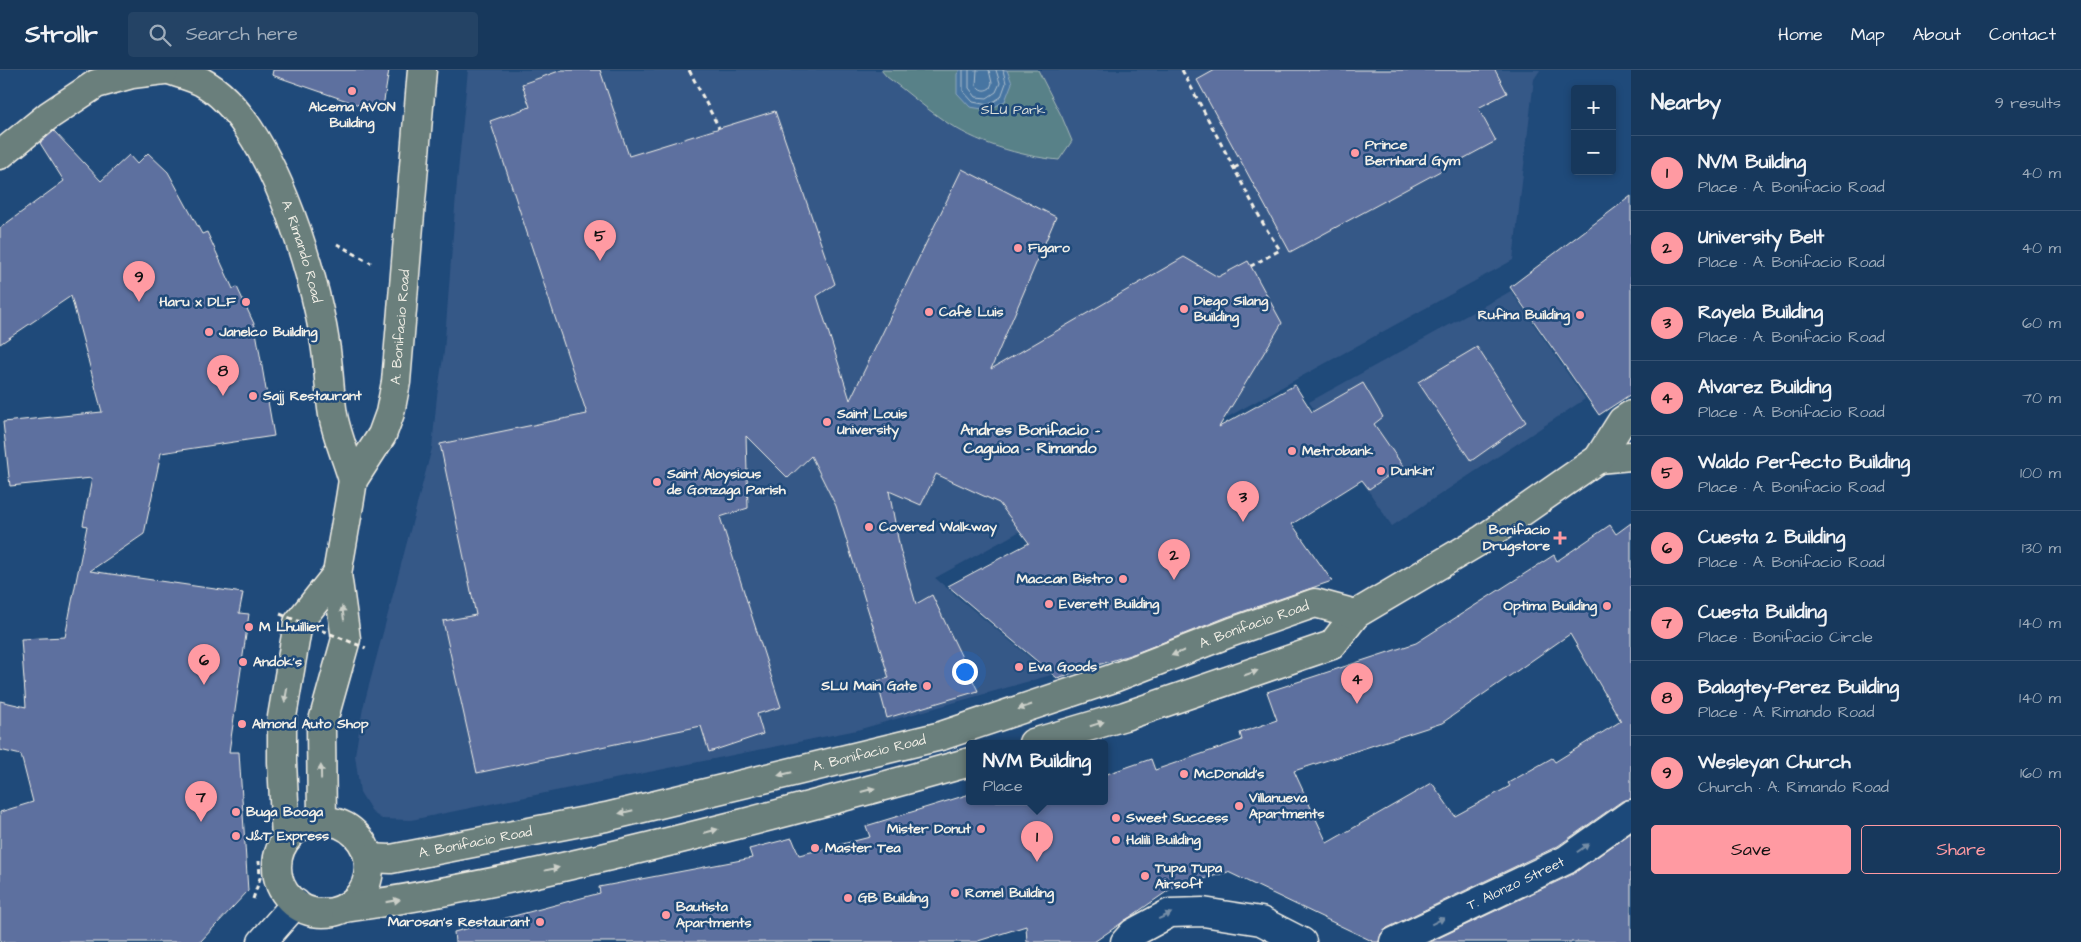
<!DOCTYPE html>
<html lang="en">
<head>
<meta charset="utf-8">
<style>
  body { margin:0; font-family:"Architects Daughter",sans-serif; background:#244365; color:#f1f3f6 }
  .controls { position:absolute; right:15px; top:15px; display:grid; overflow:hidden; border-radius:5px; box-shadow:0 2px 8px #0003 }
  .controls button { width:45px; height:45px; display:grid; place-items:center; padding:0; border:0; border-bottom:1px solid #365272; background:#17385c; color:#f1f3f6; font:25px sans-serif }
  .you { position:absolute; left:964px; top:601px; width:18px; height:18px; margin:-12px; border:4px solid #fff; border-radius:50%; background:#1a73e8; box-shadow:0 0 0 8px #1a73e833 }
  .badge { display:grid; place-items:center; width:32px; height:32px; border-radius:50%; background:#ff9aa2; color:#111; font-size:16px; font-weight:700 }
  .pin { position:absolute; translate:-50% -41px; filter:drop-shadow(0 1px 2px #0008) }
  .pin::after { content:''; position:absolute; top:26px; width:18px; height:15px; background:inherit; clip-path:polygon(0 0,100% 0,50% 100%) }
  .popup { position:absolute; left:966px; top:670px; width:142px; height:65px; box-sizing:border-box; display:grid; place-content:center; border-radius:5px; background:#17385c; filter:drop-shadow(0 1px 4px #0005); font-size:16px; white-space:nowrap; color:#9eacbb }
  .popup b { font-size:19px; color:#f1f3f6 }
  .popup::after { content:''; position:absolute; left:50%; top:100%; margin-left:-10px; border:10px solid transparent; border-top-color:#17385c }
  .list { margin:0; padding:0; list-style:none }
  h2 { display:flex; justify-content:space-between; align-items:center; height:65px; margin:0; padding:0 20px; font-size:21px }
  h2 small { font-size:16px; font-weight:400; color:#9eacbb }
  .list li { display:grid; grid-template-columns:32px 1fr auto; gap:15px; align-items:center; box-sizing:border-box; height:75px; padding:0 20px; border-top:1px solid #365272 }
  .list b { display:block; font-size:19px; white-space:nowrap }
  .list p { margin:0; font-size:16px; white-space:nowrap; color:#9eacbb }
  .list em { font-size:16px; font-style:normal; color:#9eacbb }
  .actions { display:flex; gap:10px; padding:15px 20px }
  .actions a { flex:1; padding:11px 0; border:1px solid #ff9aa2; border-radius:5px; text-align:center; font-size:18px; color:#ff9aa2 }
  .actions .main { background:#ff9aa2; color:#111 }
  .icon { flex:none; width:28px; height:28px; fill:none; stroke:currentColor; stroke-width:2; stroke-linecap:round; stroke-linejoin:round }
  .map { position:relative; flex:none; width:1631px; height:872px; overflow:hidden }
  header { display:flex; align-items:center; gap:30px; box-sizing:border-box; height:70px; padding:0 25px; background:#17385c; border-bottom:1px solid #365272 }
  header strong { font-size:24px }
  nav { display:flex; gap:28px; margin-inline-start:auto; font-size:18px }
  .search { width:350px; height:45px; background:#244365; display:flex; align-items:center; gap:12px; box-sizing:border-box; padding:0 18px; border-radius:5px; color:#9eacbb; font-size:19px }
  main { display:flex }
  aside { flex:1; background:#17385c }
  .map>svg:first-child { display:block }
  .built { fill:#365887 }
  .green { fill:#588188; stroke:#a6b9b8 }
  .water { fill:#4674a2; stroke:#8ca6be }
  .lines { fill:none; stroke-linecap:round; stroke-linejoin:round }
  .shore { stroke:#aebfcc; stroke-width:1 }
  .building { fill:#5d6f9f; stroke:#f4f1e8; fill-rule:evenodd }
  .minor-casing { stroke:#f4f1e8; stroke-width:31 }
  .major-casing { stroke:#f4f1e8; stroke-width:31 }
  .path { stroke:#f4f1e8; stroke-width:3; stroke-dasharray:5 4; stroke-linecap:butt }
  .minor { stroke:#1f4a7a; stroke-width:28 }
  .major { stroke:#6b7f7c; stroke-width:28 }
  .path-bridge { stroke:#f4f1e8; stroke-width:3; stroke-dasharray:5 4; stroke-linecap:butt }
  .oneway { fill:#cbcfc8 }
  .oneway2 { fill:#748da6 }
  .poi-dot { fill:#ff9aa2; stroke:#1f4a7a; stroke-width:2 }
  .labels { text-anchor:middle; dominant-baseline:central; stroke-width:5; stroke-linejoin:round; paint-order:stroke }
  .poi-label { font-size:14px; font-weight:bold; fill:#f4f1e8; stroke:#1f4a7a; text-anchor:start }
  .park-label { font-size:14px; fill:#dde0da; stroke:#1f4a7a }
  .street-label { font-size:14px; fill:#f4f1e8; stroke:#1f4a7a }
  .quarter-label { font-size:16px; font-weight:bold; fill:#f4f1e8; stroke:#1f4a7a }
</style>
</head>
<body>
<header>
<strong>Strollr</strong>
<div class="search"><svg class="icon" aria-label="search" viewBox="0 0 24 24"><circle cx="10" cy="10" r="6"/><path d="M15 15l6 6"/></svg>Search here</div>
<nav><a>Home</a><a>Map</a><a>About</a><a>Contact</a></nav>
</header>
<main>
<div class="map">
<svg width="1631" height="872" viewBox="0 0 1631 872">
  <rect width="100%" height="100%" fill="#1f4a7a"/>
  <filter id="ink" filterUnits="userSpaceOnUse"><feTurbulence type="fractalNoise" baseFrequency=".02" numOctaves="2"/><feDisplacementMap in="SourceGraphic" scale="10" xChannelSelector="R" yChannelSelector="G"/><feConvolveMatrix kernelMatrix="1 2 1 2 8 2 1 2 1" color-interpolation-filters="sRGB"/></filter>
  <g filter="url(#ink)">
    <g class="built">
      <polygon points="468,0 1540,0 1534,9 1513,190 935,508 1051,605 857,660 411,750 382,749 373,743 360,722 355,685 363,638 432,378 437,326 444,282 457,112"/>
      <polygon points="1511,221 1585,329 1392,456 1309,332"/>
    </g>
    <path class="green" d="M881,0H1038L1062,47L1072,71L1059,90C1019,86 976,73 943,50C924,37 906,21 887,7Z"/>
    <polygon class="water" points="960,0 1007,0 1012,13 1005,31 989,40 970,37 957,23 957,4"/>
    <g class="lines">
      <g class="shore">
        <polyline points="963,0 963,21 973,32 988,35 1001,27 1006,13 1003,0"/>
        <polyline points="969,0 969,18 976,27 987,28 996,22 1000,13 996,0"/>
        <path d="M977,0L976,15C980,20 984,22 990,18L992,13L989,0"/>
      </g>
    </g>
    <g class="building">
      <polygon points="273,0 389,0 382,43 272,5"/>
      <polygon points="562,0 600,0 629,86 775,41 835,214 817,226 850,330 962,99 1056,147 991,299 1184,187 1218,207 1248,191 1282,253 1219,357 1295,315 1312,342 1363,313 1383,347 1374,354 1403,396 1369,419 1362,410 1292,454 1332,511 1227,547 1136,583 1057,608 948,516 1029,473 999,433 936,404 921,435 889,421 900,479 916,534 932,525 978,621 887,648 877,611 889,608 836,436 811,386 788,408 746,366 748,438 720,447 781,637 757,644 763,664 709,682 701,656 477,703 443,551 476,545 440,374 587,344 490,51 530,37 522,14"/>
      <polygon points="1215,0 1495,0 1507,23 1478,38 1496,71 1290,182 1197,10"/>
      <polygon points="54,61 101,111 129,85 137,94 148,83 168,102 202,164 207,162 233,219 237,217 255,256 274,366 161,383 144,464 90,501 243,523 239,543 249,544 229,682 239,682 248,821 200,872 0,872 0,742 33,732 21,685 0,680 0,631 26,637 21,569 65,567 87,456 83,455 92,408 10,416 3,352 102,342 71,226 0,274 0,158 64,111 40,73"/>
      <polygon points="1631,126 1631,324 1599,345 1510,217"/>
      <polygon points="1477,277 1526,352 1471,391 1418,312"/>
      <path d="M1631,453V729L1622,731L1558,776L1387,858L1381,864L1379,872H1374L1228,802L1172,818L1094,872H1027L1026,856L975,872H455L454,862L600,823L599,817L752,788L749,779L792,768L799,785L870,767L866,756L970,724V731H1104V705L1151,689L1155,700L1242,670L1240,663L1277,650L1267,622L1416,573L1554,485L1557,491L1610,455L1616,464ZM1570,564L1621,651L1555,692L1552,688L1508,713L1510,716L1455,746L1432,713L1327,773L1294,701L1442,653Z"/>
      <polygon points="1631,763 1631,872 1430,872 1573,804"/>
    </g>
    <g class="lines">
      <g class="minor-casing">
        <g id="minor">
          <polyline points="262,872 296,833"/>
          <polyline points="1125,872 1133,863 1170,843 1203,842 1261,851 1302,872"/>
          <path id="s1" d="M1394,872L1566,790L1631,744"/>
        </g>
      </g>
      <g class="major-casing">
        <g id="major">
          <path id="s2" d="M170,0C180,4 192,7 202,12C269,48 314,201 325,273C329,297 329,321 333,345C337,367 347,389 353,410"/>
          <polyline points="0,85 48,46 96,14 132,4 164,0"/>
          <polyline points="1598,389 1631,386"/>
          <polyline points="1033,673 1125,646 1332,575 1356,544 1483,469 1598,389 1622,351 1631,345"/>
          <circle cx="323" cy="797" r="46"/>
          <path id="s3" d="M322,751L321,658L346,569L337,504L350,429L353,410L382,365L390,343L396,312L422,0"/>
          <polyline points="286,769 282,692 282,647 298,553 337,504"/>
          <path id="s4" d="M369,788L391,789L606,747L941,666L1111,609L1232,562L1315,533L1356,544"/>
          <path d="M345,838C478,819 610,787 740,754C817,734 893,714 970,692"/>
        </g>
      </g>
      <g class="path">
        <polyline points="689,0 719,58"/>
        <polyline points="1182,0 1265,157 1280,180 1251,196"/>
        <polyline points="1234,98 1242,94"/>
        <polyline points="337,174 371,193"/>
        <polyline points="253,829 260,808 259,791"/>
      </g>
      <use href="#minor" class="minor"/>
      <use href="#major" class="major"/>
      <polyline class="path-bridge" points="280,544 366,578"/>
    </g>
    <defs><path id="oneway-solid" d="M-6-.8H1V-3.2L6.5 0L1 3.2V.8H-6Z" transform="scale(1.25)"/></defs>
    <g class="oneway">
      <use href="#oneway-solid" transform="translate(343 543) rotate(-98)"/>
      <use href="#oneway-solid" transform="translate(1178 583) rotate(158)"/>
      <use href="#oneway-solid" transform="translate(1251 603) rotate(-19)"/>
      <use href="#oneway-solid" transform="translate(286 625) rotate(100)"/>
      <use href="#oneway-solid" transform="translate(1025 637) rotate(161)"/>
      <use href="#oneway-solid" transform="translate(1097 654) rotate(-17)"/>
      <use href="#oneway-solid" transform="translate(321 702) rotate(-91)"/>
      <use href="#oneway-solid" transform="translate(785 704) rotate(167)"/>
      <use href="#oneway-solid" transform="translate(868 720) rotate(-15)"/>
      <use href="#oneway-solid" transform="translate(626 742) rotate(167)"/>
      <use href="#oneway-solid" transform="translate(711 761) rotate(-15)"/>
      <use href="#oneway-solid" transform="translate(552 799) rotate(-12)"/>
      <use href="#oneway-solid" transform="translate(393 831) rotate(-9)"/>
    </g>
    <g class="oneway2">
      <use href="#oneway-solid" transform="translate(1583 778) rotate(-35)"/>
      <use href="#oneway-solid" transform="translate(1165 846) rotate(-25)"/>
      <use href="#oneway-solid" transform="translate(1438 851) rotate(-26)"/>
    </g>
  </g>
  <g class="poi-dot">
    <circle cx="352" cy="21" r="5"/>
    <circle cx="1355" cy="83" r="5"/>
    <circle cx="1018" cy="178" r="5"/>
    <circle cx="246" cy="232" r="5"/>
    <circle cx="1184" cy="239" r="5"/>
    <circle cx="929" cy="242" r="5"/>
    <circle cx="1580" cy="245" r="5"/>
    <circle cx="209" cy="262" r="5"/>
    <circle cx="253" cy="326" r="5"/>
    <circle cx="827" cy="352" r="5"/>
    <circle cx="1292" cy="381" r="5"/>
    <circle cx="1381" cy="401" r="5"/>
    <circle cx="657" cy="412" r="5"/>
    <circle cx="869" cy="457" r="5"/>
    <path d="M1557.5 460.5h5v5h5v5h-5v5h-5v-5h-5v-5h5z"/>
    <circle cx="1123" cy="509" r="5"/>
    <circle cx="1049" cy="534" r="5"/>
    <circle cx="1607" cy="536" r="5"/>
    <circle cx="249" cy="557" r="5"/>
    <circle cx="243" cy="592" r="5"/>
    <circle cx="1019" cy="597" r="5"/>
    <circle cx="927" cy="616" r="5"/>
    <circle cx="242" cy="654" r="5"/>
    <circle cx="1184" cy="704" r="5"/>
    <circle cx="1239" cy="736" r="5"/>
    <circle cx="236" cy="742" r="5"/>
    <circle cx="1116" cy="748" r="5"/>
    <circle cx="981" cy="759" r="5"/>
    <circle cx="236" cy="766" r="5"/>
    <circle cx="1116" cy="770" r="5"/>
    <circle cx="815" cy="778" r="5"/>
    <circle cx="1145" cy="806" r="5"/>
    <circle cx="955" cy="823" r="5"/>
    <circle cx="848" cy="828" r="5"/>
    <circle cx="666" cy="845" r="5"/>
    <circle cx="540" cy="852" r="5"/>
  </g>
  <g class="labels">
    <g class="poi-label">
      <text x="352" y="37" text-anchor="middle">Alcema AVON<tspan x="352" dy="16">Building</tspan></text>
      <text x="1365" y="75">Prince<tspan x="1365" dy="16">Bernhard Gym</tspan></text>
      <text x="1028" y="178">Figaro</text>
      <text x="1194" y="231">Diego Silang<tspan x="1194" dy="16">Building</tspan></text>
      <text x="236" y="232" text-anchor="end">Haru x DLF</text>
      <text x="939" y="242">Café Luis</text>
      <text x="1570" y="245" text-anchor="end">Rufina Building</text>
      <text x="219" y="262">Janelco Building</text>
      <text x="263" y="326">Sajj Restaurant</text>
      <text x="837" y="344">Saint Louis<tspan x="837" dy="16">University</tspan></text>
      <text x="1302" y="381">Metrobank</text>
      <text x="1391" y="401">Dunkin'</text>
      <text x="667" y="404">Saint Aloysious<tspan x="667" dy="16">de Gonzaga Parish</tspan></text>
      <text x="879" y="457">Covered Walkway</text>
      <text x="1550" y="460" text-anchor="end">Bonifacio<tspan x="1550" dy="16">Drugstore</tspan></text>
      <text x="1113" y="509" text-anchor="end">Maccan Bistro</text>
      <text x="1059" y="534">Everett Building</text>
      <text x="1597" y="536" text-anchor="end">Optima Building</text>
      <text x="259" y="557">M Lhuillier</text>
      <text x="253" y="592">Andok's</text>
      <text x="1029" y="597">Eva Goods</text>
      <text x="917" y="616" text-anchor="end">SLU Main Gate</text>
      <text x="252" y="654">Almond Auto Shop</text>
      <text x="1194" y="704">McDonald's</text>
      <text x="1249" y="728">Villanueva<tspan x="1249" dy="16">Apartments</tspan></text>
      <text x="246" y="742">Buga Booga</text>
      <text x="1126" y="748">Sweet Success</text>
      <text x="971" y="759" text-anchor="end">Mister Donut</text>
      <text x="246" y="766">J&amp;T Express</text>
      <text x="1126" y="770">Halili Building</text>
      <text x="825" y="778">Master Tea</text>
      <text x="1155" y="798">Tupa Tupa<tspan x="1155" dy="16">Airsoft</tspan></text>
      <text x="965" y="823">Romel Building</text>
      <text x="858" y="828">GB Building</text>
      <text x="676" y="837">Bautista<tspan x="676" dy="16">Apartments</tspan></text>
      <text x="530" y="852" text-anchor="end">Marosan's Restaurant</text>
    </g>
    <g class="park-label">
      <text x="1013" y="40">SLU Park</text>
    </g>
    <g class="street-label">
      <text stroke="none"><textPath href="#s2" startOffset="235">A. Rimando Road</textPath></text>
      <text stroke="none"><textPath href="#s3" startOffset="510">A. Bonifacio Road</textPath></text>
      <text stroke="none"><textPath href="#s4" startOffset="918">A. Bonifacio Road</textPath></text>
      <text stroke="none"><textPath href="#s4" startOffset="512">A. Bonifacio Road</textPath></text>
      <text stroke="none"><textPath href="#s4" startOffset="108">A. Bonifacio Road</textPath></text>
      <text stroke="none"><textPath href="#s1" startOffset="135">T. Alonzo Street</textPath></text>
    </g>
    <g class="quarter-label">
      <text x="1030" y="360">Andres Bonifacio -<tspan x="1030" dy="18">Caguioa - Rimando</tspan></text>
    </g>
  </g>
</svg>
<div class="controls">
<button>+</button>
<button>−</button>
</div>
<div class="you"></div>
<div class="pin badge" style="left:1037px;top:792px">1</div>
<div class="popup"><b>NVM Building</b>Place</div>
<div class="pin badge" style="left:1174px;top:510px">2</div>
<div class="pin badge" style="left:1243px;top:452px">3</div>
<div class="pin badge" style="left:1357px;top:634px">4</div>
<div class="pin badge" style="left:600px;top:191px">5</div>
<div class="pin badge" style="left:204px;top:615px">6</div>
<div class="pin badge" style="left:201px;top:752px">7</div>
<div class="pin badge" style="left:223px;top:326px">8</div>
<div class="pin badge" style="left:139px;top:232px">9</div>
</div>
<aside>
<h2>Nearby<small>9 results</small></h2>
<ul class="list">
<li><span class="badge">1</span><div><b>NVM Building</b><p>Place · A. Bonifacio Road</p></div><em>40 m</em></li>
<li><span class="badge">2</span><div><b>University Belt</b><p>Place · A. Bonifacio Road</p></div><em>40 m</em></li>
<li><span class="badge">3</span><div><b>Rayela Building</b><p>Place · A. Bonifacio Road</p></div><em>60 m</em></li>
<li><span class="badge">4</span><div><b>Alvarez Building</b><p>Place · A. Bonifacio Road</p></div><em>70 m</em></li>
<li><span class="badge">5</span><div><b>Waldo Perfecto Building</b><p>Place · A. Bonifacio Road</p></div><em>100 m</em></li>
<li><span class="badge">6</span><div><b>Cuesta 2 Building</b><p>Place · A. Bonifacio Road</p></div><em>130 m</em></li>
<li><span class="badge">7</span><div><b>Cuesta Building</b><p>Place · Bonifacio Circle</p></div><em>140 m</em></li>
<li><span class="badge">8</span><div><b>Balagtey-Perez Building</b><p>Place · A. Rimando Road</p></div><em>140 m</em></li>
<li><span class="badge">9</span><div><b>Wesleyan Church</b><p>Church · A. Rimando Road</p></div><em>160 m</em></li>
</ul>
<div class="actions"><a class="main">Save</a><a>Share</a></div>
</aside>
</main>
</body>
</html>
